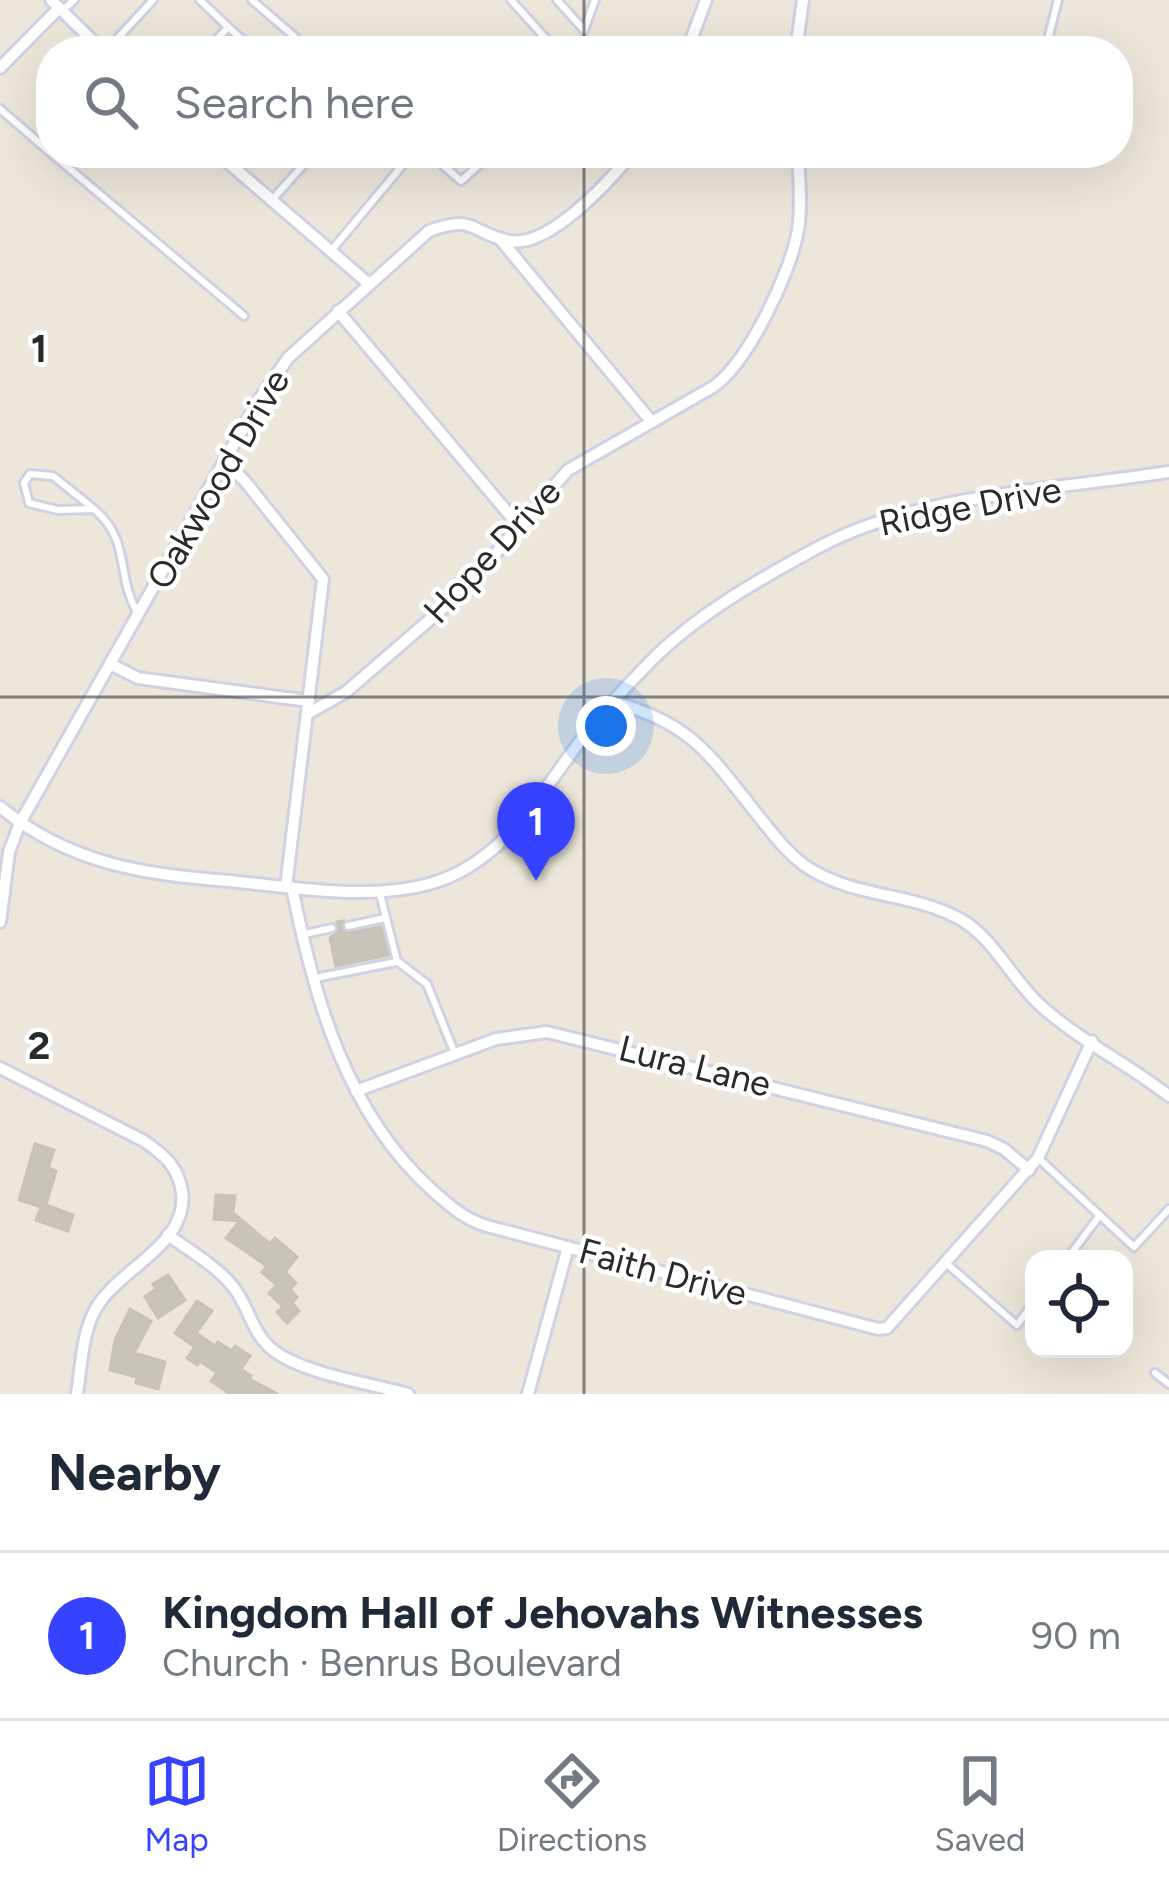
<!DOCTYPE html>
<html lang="en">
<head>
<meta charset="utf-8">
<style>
  body { margin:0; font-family:Figtree,sans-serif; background:#f6f6f7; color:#1f2937 }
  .controls { position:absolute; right:36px; bottom:36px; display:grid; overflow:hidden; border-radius:24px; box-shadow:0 12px 48px #0002 }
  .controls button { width:108px; height:108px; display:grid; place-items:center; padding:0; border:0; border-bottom:3px solid #e0e1e3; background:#fff; color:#1f2937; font:60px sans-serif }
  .you { position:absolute; left:606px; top:726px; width:42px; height:42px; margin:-30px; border:9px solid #fff; border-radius:50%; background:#1a73e8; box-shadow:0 0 0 18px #1a73e833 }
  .badge { display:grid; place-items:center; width:78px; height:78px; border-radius:50%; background:#3542ff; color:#fff; font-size:39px; font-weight:700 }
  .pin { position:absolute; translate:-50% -99px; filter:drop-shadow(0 3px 6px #0008) }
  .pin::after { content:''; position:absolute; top:63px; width:42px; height:36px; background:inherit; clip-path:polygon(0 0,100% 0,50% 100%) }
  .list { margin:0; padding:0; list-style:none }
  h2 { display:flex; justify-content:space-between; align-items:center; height:156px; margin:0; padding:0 48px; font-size:51px }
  h2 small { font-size:39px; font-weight:400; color:#747a83 }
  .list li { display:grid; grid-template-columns:78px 1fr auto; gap:36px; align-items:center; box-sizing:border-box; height:168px; padding:0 48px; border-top:3px solid #e0e1e3 }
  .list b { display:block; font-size:45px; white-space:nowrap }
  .list p { margin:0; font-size:39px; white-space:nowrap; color:#747a83 }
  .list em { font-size:39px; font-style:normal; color:#747a83 }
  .icon { flex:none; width:66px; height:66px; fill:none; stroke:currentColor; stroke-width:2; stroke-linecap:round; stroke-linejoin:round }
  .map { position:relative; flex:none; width:1169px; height:1394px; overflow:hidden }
  .search { position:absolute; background:#fff; box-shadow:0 12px 48px #0002; left:36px; right:36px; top:36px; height:132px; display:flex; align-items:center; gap:30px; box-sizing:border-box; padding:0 42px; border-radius:48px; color:#747a83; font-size:45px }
  .sheet { height:324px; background:#fff }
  nav { display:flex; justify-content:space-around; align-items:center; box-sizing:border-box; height:168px; border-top:3px solid #e0e1e3; background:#fff; font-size:33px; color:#747a83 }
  nav a { display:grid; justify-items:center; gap:6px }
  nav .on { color:#3542ff }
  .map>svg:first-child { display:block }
  .building { fill:#c8c4ba; stroke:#c8c3b4; stroke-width:3 }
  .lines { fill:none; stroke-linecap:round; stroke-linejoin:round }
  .lane-casing { stroke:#d0d1e3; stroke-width:12 }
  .street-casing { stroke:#d0d1e3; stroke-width:16 }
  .lane { stroke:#fff; stroke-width:6 }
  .street { stroke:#fff; stroke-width:10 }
  .grid { fill:none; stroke:#2a2a2a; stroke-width:3; stroke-opacity:0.55 }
  .labels { text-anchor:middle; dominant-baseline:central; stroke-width:9; stroke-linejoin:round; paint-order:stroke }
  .street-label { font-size:36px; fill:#2a2a2a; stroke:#fff }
  .grid-label { font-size:39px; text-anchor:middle; font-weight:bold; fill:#2a2a2a; stroke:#fff; stroke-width:9; stroke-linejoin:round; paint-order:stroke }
</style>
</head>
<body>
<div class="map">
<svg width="1169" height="1394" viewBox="0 0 1169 1394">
  <rect width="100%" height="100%" fill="#ede7db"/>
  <g class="building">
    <polygon points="343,921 341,929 347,933 381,927 388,955 336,966 330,938 339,931 337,922"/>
    <polygon points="35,1144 54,1150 48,1168 56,1171 46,1205 73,1215 68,1231 36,1220 41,1207 19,1200"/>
    <polygon points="216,1195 235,1196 233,1213 270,1244 275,1238 297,1257 285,1272 296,1283 290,1289 297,1297 292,1303 299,1311 287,1323 277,1312 283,1307 269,1293 277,1285 262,1272 267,1266 226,1238 240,1221 214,1219"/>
    <polygon points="168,1275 185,1300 158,1318 145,1297 156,1289 153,1284"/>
    <polygon points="197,1301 212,1311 196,1333 215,1346 218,1342 232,1351 235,1346 250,1356 241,1369 251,1376 249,1379 278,1394 230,1394 211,1381 217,1373 200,1361 197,1365 187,1358 195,1347 175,1333"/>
    <polygon points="130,1309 151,1321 134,1353 165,1362 158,1389 136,1383 137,1377 110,1370 115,1340"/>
  </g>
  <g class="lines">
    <g class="lane-casing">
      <g id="lane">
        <polyline points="200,0 228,27 207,51"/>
        <polyline points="252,0 311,51"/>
        <polyline points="511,0 557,51"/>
        <polyline points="557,0 584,30 595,0"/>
        <polyline points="62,11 74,0"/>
        <polyline points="228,27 255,51"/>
        <polyline points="106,51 153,0"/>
        <polyline points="1045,51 1058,0"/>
        <polyline points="0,109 51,153"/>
        <polyline points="51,153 244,316"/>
        <polyline points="429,153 461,181 492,153"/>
        <polyline points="272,200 314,153"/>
        <polyline points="331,251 401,167"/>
        <path d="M94,509L53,476L30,474L24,483L29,503L58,510L94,509C132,542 115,573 137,612"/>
        <polyline points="380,894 397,961 427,984 455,1054"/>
        <polyline points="348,926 385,918"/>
        <polyline points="305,934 332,928"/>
        <polyline points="315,978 396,962"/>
        <polyline points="1038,1158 1134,1247 1169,1209"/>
        <polyline points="1067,1259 1100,1215"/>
        <polyline points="946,1263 1017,1325 1034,1302"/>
        <polyline points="1155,1373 1169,1384"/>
      </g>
    </g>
    <g class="street-casing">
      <g id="street">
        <polyline points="51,0 103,51"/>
        <polyline points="687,51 706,0"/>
        <polyline points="796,51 803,0"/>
        <polyline points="0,68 59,8"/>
        <polyline points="217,153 369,284"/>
        <polyline points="500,239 651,421"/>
        <polyline points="338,311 519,526"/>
        <polyline points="224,461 244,480 323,579 286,887"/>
        <polyline points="110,664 138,678 309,701"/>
        <path d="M613,702C693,723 711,757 760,818C774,835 786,852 804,865C851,898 911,892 960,919C994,938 1012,980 1041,1006C1079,1040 1128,1064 1169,1096"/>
        <path d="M307,714L346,692L463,591L568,470L713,387C748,363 791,272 798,230C802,205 799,178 798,153"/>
        <path d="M0,807C70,864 142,874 229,881C293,887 366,901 429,884C501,864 536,800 578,744C600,715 625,687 650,662C696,615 758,580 815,549C918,493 1054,490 1169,472"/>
        <path d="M292,887C314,998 346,1113 433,1191C450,1206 464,1219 487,1226L878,1329L887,1328L1038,1158L1092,1041"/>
        <path d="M0,922L9,852L20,823L259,400L288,358L429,231C476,213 471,234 510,241C549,248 610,181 632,153"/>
        <path d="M0,1068L144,1141C164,1155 178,1166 182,1192C189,1245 117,1269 95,1310C82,1334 81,1368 77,1394"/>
        <polyline points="356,1091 496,1039 547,1032 987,1141 1004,1149 1029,1170"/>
        <path d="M168,1235C190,1251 217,1266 234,1288C250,1309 252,1334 274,1351C305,1374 369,1383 408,1394"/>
        <polyline points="528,1394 568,1247"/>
      </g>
    </g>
    <use href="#lane" class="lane"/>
    <use href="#street" class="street"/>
  </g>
  <path class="grid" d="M584,0V51M584,153V1394M0,697H1169"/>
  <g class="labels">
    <g class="street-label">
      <text transform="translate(218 479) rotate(-60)">Oakwood Drive</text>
      <text transform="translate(970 506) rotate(-11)">Ridge Drive</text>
      <text transform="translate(492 551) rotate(-47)">Hope Drive</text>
      <text transform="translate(695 1066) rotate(14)">Lura Lane</text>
      <text transform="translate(663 1272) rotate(15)">Faith Drive</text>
    </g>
  </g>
  <g class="grid-label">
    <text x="39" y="362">1</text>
    <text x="39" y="1059">2</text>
  </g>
</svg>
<div class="controls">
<button><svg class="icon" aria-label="locate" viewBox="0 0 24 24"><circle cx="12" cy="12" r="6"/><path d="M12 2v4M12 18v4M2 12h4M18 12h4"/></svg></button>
</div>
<div class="you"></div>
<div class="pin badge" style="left:536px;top:881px">1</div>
<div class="search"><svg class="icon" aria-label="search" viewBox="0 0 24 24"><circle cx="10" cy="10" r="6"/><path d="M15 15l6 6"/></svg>Search here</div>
</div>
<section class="sheet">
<h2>Nearby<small></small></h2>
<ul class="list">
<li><span class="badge">1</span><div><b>Kingdom Hall of Jehovahs Witnesses</b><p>Church · Benrus Boulevard</p></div><em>90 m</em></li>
</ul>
</section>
<nav>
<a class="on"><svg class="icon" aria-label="map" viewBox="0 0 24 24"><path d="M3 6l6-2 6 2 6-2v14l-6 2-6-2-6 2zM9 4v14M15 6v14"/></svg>Map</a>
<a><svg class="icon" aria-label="directions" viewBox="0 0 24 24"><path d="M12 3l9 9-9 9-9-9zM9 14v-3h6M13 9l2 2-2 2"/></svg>Directions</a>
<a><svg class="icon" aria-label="saved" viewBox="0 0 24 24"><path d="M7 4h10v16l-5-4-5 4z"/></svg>Saved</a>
</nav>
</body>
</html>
